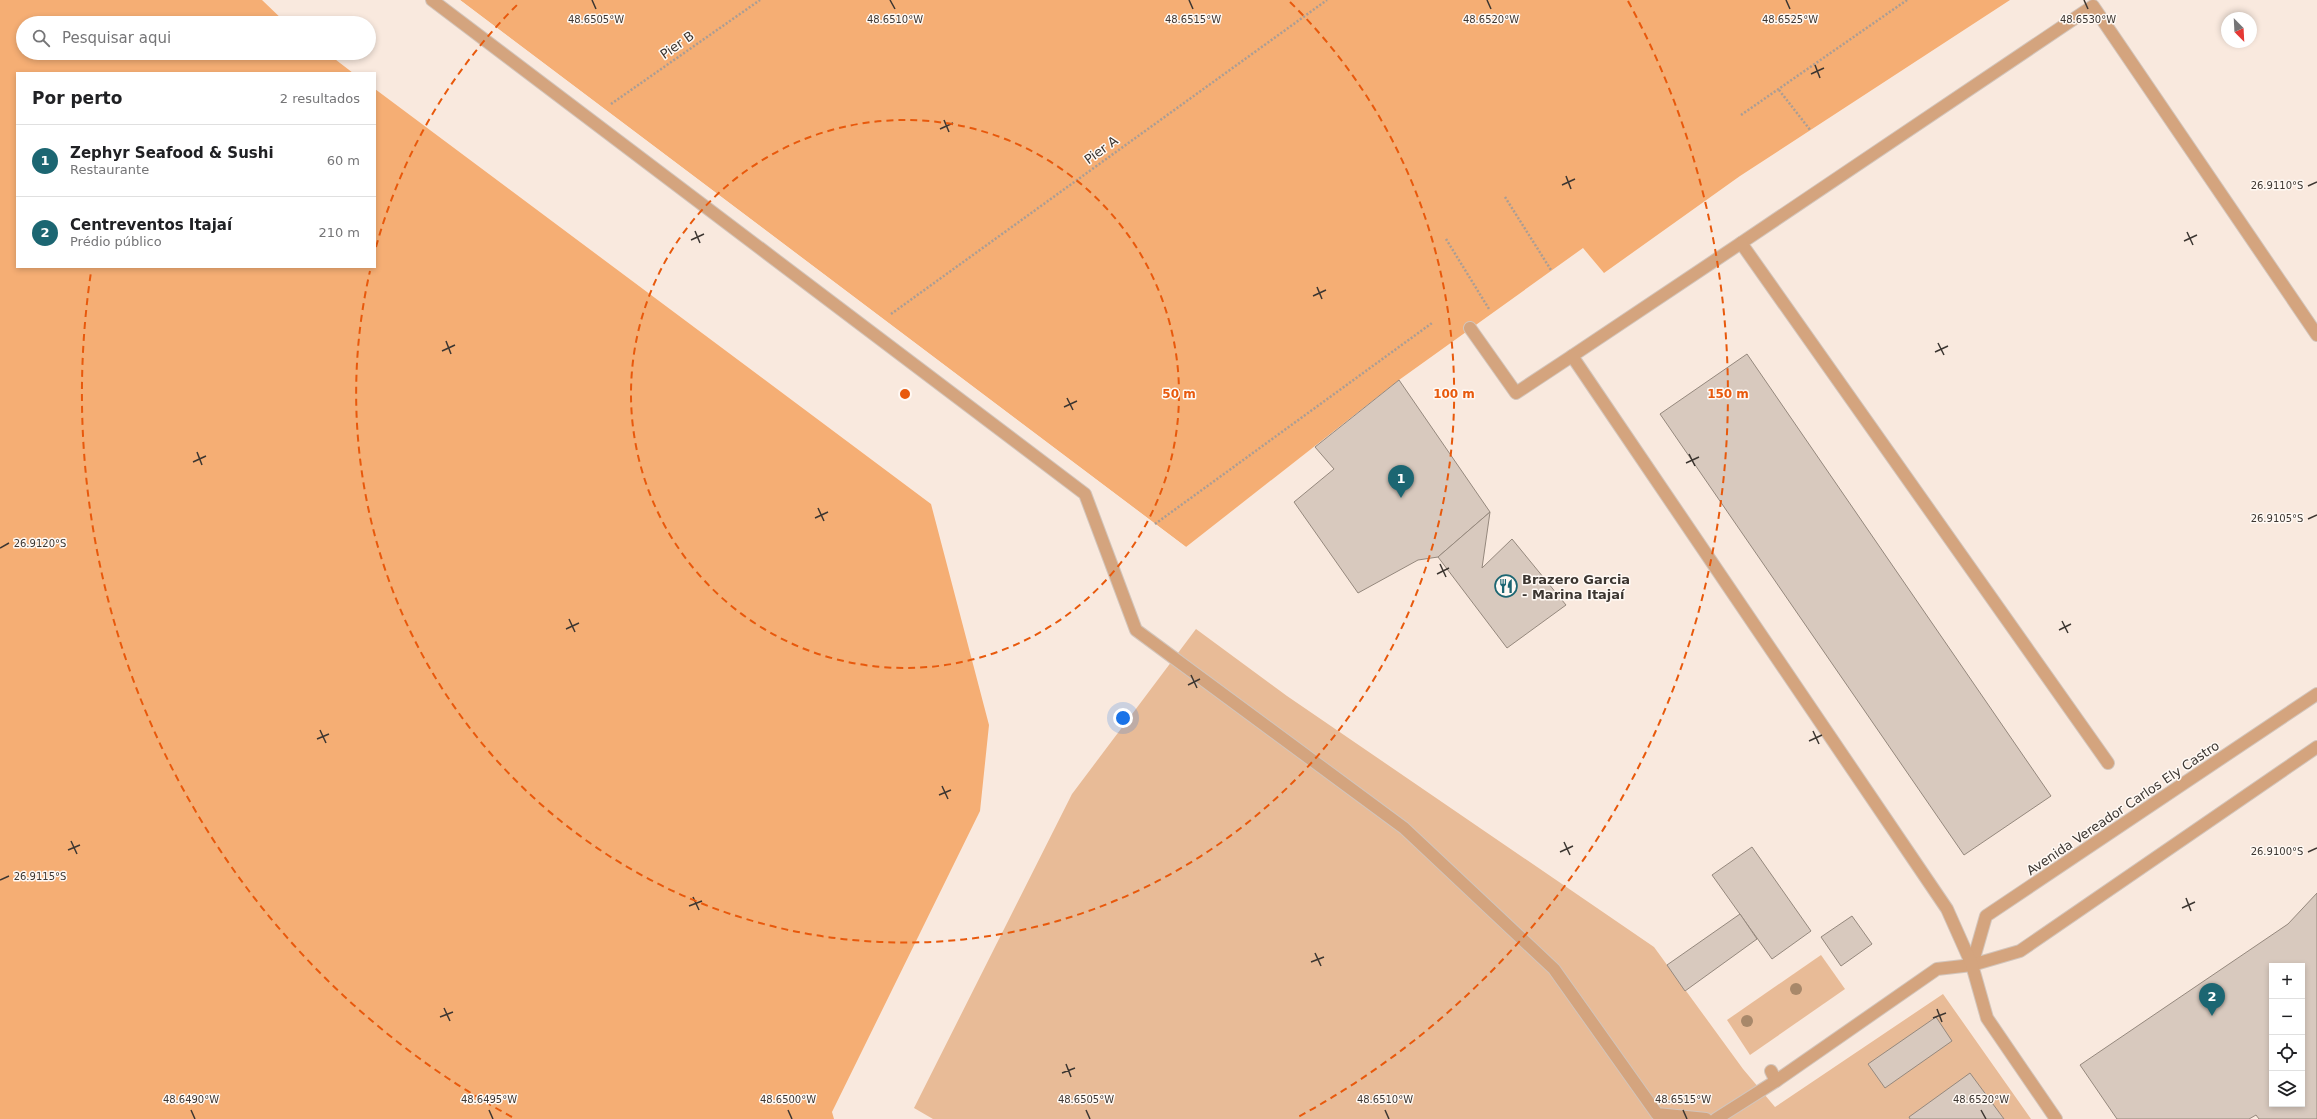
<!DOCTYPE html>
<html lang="pt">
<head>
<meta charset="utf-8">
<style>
  body { margin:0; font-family:"DejaVu Sans",sans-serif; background:#f2f2f2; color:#202124 }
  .controls { position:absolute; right:12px; bottom:12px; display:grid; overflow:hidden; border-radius:0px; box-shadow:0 2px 6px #0003 }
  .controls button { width:36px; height:36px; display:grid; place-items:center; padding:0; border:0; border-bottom:1px solid #e0e0e0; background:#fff; color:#202124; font:20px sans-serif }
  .compass { position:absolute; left:2221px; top:12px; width:36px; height:36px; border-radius:50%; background:#fff; box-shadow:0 2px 6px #0003; rotate:156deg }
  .you { position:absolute; left:1123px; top:718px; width:14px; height:14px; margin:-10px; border:3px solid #fff; border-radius:50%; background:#1a73e8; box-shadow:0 0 0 6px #1a73e833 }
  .badge { display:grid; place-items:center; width:26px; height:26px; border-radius:50%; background:#1c6672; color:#fff; font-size:13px; font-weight:700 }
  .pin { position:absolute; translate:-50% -33px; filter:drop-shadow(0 1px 2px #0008) }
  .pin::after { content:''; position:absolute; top:21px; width:14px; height:12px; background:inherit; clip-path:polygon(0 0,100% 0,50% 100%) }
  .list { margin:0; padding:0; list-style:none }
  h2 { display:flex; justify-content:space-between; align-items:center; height:52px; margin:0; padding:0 16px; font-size:17px }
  h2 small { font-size:13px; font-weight:400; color:#757577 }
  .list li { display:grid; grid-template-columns:26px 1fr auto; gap:12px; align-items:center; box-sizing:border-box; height:72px; padding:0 16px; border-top:1px solid #e0e0e0 }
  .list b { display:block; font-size:15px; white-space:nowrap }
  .list p { margin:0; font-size:13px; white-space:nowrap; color:#757577 }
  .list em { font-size:13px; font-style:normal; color:#757577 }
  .icon { flex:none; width:22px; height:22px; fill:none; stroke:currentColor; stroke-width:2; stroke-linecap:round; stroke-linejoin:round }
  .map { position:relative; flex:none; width:2317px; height:1119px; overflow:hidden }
  .search { position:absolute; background:#fff; box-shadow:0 2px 6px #0003; left:16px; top:16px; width:360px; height:44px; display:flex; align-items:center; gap:10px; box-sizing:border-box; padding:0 14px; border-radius:22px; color:#757577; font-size:15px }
  .panel { position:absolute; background:#fff; box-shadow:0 2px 6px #0003; left:16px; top:72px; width:360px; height:196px; border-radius:0px }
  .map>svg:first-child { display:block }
  .green { fill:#e8bb97 }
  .water { fill:#f5ae74 }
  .pier { fill:#f9e9de }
  .building { fill:#d8c9be; stroke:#95887d; fill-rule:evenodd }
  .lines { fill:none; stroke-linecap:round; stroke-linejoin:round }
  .minor-casing { stroke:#d3c5bb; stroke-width:14 }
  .path { stroke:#a99d95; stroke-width:2.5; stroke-dasharray:2 2; stroke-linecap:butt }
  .minor { stroke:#d4a47e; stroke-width:12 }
  .tree { fill:#a8886a }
  .ticks { fill:none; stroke:#3c3631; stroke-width:1.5 }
  .ring { fill:none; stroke:#e8590c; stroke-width:2; stroke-dasharray:7 5 }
  .labels { text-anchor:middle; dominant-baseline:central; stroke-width:3; stroke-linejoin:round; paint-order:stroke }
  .street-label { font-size:13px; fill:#3c3631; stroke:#fff9f4 }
  .poi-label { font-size:13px; font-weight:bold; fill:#3c3631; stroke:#fff9f4; text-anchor:start }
  .ticks-label { font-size:10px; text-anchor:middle; fill:#3c3631; stroke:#fff9f4; stroke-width:3; stroke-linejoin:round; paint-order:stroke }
  .centre { fill:#e8590c; stroke:#fff9f4; stroke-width:2 }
  .ring-label { font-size:12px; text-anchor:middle; font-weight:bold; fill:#e8590c; stroke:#fff9f4; stroke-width:3; stroke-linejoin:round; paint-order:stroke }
</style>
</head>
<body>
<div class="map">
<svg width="2317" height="1119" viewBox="0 0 2317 1119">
  <rect width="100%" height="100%" fill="#f9e9de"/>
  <g class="green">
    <polygon points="1196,629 1287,696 1654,947 1743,1069 1775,1107 1943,994 2031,1119 933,1119 914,1108 1072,794"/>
    <polygon points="1821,955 1845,989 1750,1055 1727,1020"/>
  </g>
  <g class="water">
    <polygon points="0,0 262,0 286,23 23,23 23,53 327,53 353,73 17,73 17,267 375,267 375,89 931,504 989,725 980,811 832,1112 834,1119 0,1119"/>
    <polygon points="460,0 2010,0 1740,176 1604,273 1583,248 1399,380 1186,547"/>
  </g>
  <polygon class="pier" points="458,0 460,0 1186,547 1185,549"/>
  <g class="building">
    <polygon points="1747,354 2051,796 1964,855 1660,414"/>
    <polygon points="1399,380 1490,512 1438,557 1418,560 1358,593 1294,502 1334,469 1315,447"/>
    <polygon points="1490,512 1482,568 1512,539 1566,605 1507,648 1438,557"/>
    <polygon points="1752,847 1811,931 1772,959 1712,875"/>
    <path d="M2317,893V1119H2259L2256,1115L2249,1119H2117L2080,1065L2288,924ZM2272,966H2302V1104H2272Z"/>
    <polygon points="1740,914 1757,939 1685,991 1667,965"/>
    <polygon points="1852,916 1872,944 1841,966 1821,937"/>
    <polygon points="1936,1017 1952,1041 1885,1088 1868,1064"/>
    <polygon points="1970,1073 2004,1119 1910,1119 1909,1117"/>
  </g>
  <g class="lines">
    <g class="minor-casing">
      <g id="minor">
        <polyline points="432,0 1085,494 1136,630 1404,828 1554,969 1657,1114 1706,1119"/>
        <polyline points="1741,243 2093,6 2317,335"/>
        <polyline points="1470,328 1516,393 1572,356"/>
        <polyline points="1972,965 1986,916 2317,694"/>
        <polyline points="1771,1071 1776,1081 1937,969 1972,965 2020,951 2317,747"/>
        <polyline points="1716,1119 1776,1081"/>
        <polyline points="2056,1119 1987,1018 1972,965 1947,909 1572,356 1741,243 2108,763"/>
      </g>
    </g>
    <g class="path">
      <polyline points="1779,90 1811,131"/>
      <polyline points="611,104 760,0"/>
      <polyline points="1741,115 1907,0"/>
      <polyline points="1505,197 1551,270"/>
      <polyline points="1446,239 1489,309"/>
      <polyline points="891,314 1327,0"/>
      <polyline points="1155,524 1432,323"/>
    </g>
    <use href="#minor" class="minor"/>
  </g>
  <g class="tree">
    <circle cx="1796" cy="989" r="6"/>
    <circle cx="1747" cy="1021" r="6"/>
  </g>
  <path class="ticks" d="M592,0L596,9M890,0L895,9M1189,0L1193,9M1487,0L1491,9M1786,0L1790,9M2084,0L2088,9M1815,65L1820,78M1811,74L1824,68M944,120L949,132M940,129L953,123M1566,176L1571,189M1562,185L1575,179M2308,186L2317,182M695,231L700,243M2187,232L2193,245M691,240L704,234M2184,241L2197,235M1317,287L1322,299M1313,296L1326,290M446,341L451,354M1938,343L1944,355M442,351L455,345M1935,352L1948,346M1067,398L1073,410M1064,407L1077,401M197,452L202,465M1689,454L1695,466M193,462L206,456M1686,463L1699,457M818,508L824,521M815,518L828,512M2308,519L2317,515M0,548L9,543M1440,564L1446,577M1437,574L1449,568M569,619L575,632M2062,621L2068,633M566,629L579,623M2059,630L2071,624M1191,675L1197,688M1188,685L1200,679M320,730L326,743M1813,731L1819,744M317,739L329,734M1809,741L1822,735M942,786L948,799M939,795L951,790M71,841L77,854M1564,842L1570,855M68,850L80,845M1560,852L1573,846M2308,852L2317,848M0,880L9,876M693,897L699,910M2186,898L2191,911M689,906L702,901M2182,908L2195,902M1315,953L1321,966M1311,962L1324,957M444,1008L450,1021M1937,1009L1942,1022M440,1017L453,1012M1933,1018L1946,1013M1066,1064L1071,1077M1062,1073L1075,1068M191,1110L195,1119M489,1110L493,1119M788,1110L792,1119M1086,1110L1090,1119M1385,1110L1389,1119M1683,1110L1687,1119M1981,1110L1986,1119"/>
  <g class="ring">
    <circle cx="905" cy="394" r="274"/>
    <path d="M376 247A549 549 0 0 1 520 2M1290 2A549 549 0 1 1 370 271"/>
    <path d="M512 1117A823 823 0 0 1 91 272M1628 1A823 823 0 0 1 1298 1117"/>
  </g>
  <defs>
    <g id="restaurant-ring" transform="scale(1.15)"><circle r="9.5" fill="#fff9f4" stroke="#1c6672" stroke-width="1.5"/><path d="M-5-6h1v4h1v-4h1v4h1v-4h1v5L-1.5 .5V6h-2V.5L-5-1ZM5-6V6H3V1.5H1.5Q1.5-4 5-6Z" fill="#1c6672"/></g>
  </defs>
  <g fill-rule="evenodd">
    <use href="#restaurant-ring" x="1506" y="586"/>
  </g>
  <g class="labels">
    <g class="street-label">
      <text transform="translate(677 45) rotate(-35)">Pier B</text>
      <text transform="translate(1101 150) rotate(-36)">Pier A</text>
      <text transform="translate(2123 808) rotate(-34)">Avenida Vereador Carlos Ely Castro</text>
    </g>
    <g class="poi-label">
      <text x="1522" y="579">Brazero Garcia<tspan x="1522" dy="15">- Marina Itajaí</tspan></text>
    </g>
  </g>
  <g class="ticks-label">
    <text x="596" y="23">48.6505°W</text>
    <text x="895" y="23">48.6510°W</text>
    <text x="1193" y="23">48.6515°W</text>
    <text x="1491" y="23">48.6520°W</text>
    <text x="1790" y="23">48.6525°W</text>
    <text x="2088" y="23">48.6530°W</text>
    <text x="2277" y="189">26.9110°S</text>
    <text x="2277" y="522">26.9105°S</text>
    <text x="40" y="547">26.9120°S</text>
    <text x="2277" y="855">26.9100°S</text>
    <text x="40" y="880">26.9115°S</text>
    <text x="191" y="1103">48.6490°W</text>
    <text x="489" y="1103">48.6495°W</text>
    <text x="788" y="1103">48.6500°W</text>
    <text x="1086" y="1103">48.6505°W</text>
    <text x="1385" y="1103">48.6510°W</text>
    <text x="1683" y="1103">48.6515°W</text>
    <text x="1981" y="1103">48.6520°W</text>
  </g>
  <circle cx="905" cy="394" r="6" class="centre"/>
  <g class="ring-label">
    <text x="1179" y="398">50 m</text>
    <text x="1454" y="398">100 m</text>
    <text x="1728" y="398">150 m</text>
  </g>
</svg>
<div class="controls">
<button>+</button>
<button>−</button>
<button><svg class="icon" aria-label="locate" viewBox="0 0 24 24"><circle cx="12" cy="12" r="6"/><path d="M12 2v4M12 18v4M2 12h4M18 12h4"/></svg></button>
<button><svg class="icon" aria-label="layers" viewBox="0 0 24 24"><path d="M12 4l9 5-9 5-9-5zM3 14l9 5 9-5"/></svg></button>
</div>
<svg class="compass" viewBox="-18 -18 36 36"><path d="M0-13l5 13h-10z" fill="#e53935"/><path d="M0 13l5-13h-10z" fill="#757577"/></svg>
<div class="you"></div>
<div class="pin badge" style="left:1401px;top:498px">1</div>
<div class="pin badge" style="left:2212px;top:1016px">2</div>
<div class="search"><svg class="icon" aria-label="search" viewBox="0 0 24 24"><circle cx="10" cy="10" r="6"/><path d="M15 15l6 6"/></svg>Pesquisar aqui</div>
<section class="panel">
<h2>Por perto<small>2 resultados</small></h2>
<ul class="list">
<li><span class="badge">1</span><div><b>Zephyr Seafood &amp; Sushi</b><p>Restaurante</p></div><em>60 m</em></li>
<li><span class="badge">2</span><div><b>Centreventos Itajaí</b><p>Prédio público</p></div><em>210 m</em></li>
</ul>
</section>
</div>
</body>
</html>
